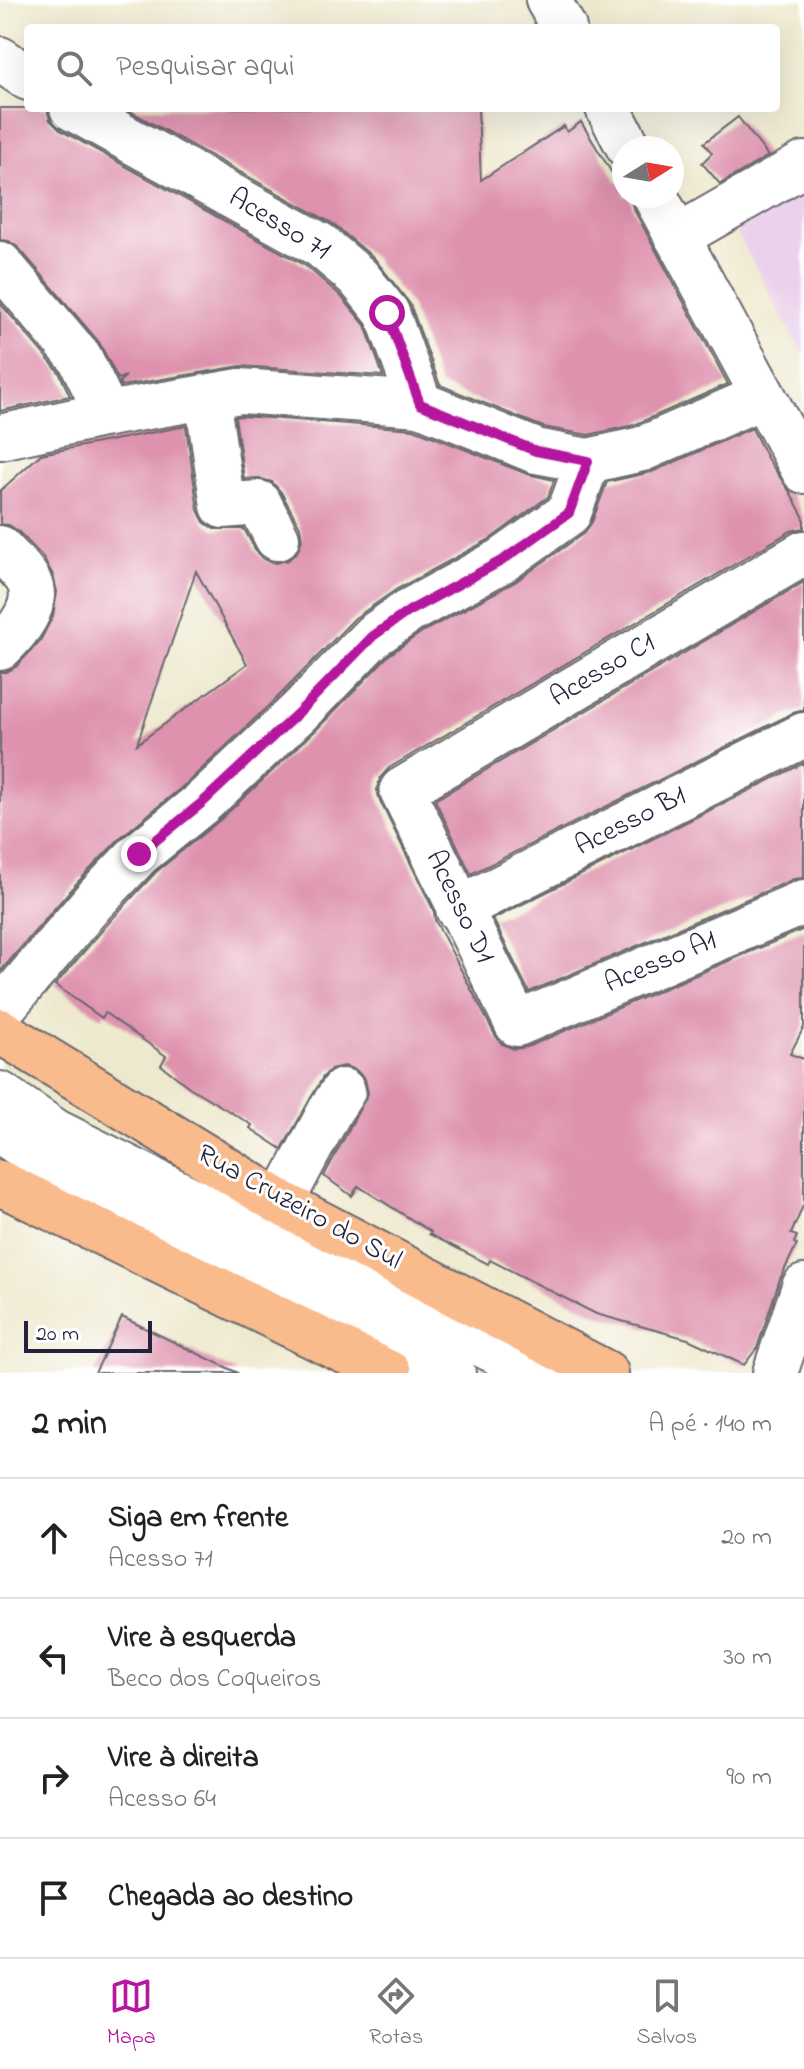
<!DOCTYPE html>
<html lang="pt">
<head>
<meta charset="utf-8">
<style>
  body { margin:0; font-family:"Indie Flower",sans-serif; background:#f2f2f2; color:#222 }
  .compass { position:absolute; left:612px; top:136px; width:72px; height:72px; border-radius:50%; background:#fff; box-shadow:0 8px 32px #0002; rotate:79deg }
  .scale { position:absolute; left:24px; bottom:20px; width:128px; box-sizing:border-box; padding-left:8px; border:4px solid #22223b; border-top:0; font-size:22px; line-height:28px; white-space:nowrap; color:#22223b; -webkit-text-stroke:6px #fff; paint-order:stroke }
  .stop { position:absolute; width:24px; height:24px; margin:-18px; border:6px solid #b5179e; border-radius:50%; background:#fff }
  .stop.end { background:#b5179e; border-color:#fff; box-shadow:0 2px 8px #0008 }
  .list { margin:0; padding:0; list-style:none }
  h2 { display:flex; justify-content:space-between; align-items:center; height:104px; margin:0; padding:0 32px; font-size:34px }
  h2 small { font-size:26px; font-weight:400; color:#767676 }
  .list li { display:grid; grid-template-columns:52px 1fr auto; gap:24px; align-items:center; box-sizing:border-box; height:120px; padding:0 32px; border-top:2px solid #e0e0e0 }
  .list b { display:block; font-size:30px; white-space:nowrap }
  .list p { margin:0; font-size:26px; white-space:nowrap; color:#767676 }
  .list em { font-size:26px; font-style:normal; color:#767676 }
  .icon { flex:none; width:44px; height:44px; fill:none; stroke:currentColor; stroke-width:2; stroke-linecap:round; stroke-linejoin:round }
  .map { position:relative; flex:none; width:804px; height:1373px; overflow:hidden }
  .search { position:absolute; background:#fff; box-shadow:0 8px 32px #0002; left:24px; right:24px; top:24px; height:88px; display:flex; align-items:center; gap:20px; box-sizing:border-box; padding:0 28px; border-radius:8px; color:#767676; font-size:30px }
  .sheet { height:584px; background:#fff }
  nav { display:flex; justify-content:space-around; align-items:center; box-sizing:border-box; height:112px; border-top:2px solid #e0e0e0; background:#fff; font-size:22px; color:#767676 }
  nav a { display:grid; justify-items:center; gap:4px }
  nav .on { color:#b5179e }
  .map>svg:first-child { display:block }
  .built { fill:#ebd1eb }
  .building { fill:#de92ad; fill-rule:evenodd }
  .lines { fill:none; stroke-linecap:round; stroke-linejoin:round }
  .minor-casing { stroke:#69686e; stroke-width:48 }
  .major-casing { stroke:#69686e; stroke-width:48 }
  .minor { stroke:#fff; stroke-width:44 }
  .major { stroke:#fabb8c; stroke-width:44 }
  .route { stroke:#b5179e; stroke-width:10 }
  .labels { text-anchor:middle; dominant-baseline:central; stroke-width:6; stroke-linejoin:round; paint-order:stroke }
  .street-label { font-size:28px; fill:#22223b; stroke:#fff }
</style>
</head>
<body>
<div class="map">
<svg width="804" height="1373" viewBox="0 0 804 1373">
  <rect width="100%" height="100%" fill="#fff"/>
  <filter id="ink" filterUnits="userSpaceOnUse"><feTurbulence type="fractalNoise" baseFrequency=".0125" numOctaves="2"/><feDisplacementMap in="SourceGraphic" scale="16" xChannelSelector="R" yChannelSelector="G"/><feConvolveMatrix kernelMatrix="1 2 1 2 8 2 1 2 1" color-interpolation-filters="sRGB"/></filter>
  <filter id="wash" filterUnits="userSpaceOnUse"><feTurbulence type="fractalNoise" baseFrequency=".006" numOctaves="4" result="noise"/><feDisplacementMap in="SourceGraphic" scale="32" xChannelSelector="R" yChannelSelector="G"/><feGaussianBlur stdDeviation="1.8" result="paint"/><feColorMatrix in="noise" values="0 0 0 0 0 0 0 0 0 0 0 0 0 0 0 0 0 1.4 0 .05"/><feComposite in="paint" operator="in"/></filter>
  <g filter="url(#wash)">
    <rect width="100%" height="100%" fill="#eee9ce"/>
    <polygon class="built" points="804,174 804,357 727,215"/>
    <g id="blocks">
      <g class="building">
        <polygon points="0,108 47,108 50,120 60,130 306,266 340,295 365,325 383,376 241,366 121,386 119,382 126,376 118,379 99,342 19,248 9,241 0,240"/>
        <polygon points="124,108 478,108 481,180 564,126 567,132 581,122 618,183 620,181 624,187 624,196 629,196 631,200 633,208 728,384 634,425 588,435 543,427 440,385 410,304 374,258 332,223"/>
        <polygon points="738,117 768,156 720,184 702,163 712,153 704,143"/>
        <polygon points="0,303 59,372 70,396 0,411"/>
        <path d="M241,416L414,429L527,474L554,480L548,497L490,539L397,589L355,618L280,695L187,783L121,837L74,886L0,972V672H7L17,666L40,641L53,616L57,592L53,575L43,557L18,531L9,525L0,524V491L41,454L186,426L198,510L204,522L214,529H244L255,549L263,559L275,563L288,560L298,551L302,540L300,527L281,492L272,482L258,478L244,479L235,417ZM196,571L247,664L137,744Z"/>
        <polygon points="752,428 767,458 790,492 804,518 804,528 791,531 389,768 380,778 377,790 380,801 434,911 435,920 495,1035 502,1044 514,1049 527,1047 804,929 804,1027 790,1054 804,1059 804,1204 791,1234 797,1236 794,1243 797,1244 780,1279 757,1348 744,1365 688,1339 596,1314 490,1260 488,1264 429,1234 431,1232 358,1186 352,1196 324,1176 368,1093 365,1079 356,1070 344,1066 331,1069 323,1077 282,1149 250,1128 252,1125 189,1087 161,1065 166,1056 105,1013 102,1018 55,985 112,919 156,872 220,820 316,730 389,655 422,632 515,582 584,533 592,522 607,482 652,472"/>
        <polygon points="804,582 804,710 793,713 471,874 435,800"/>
        <polygon points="804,763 804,878 794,879 529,992 493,919"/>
        <polygon points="122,1317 238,1373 95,1373"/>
      </g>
    </g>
  </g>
  <g filter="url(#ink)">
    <use href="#blocks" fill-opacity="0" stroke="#69686e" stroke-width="2"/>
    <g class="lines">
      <g class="minor-casing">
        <g id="minor">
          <polyline points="548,0 564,28"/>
          <polyline points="0,59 28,78"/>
          <polyline points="72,108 320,245 358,277 387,313 420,404"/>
          <polyline points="608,108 629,148"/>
          <polyline points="655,196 804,471"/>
          <polyline points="677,237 804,164"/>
          <polyline points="0,264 80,358 107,414"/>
          <polyline points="207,397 223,506 259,503 277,538"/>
          <polyline points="0,437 107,414 240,391 420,404 536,451 588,461 642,449 763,396"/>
          <path d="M0,548C8,558 24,571 29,582C40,606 16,633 0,648"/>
          <polyline points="804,553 402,790 517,1024 804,902"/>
          <polyline points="458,909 804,735"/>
          <polyline points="0,1011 93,902 139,854 203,802 298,713 373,636 409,611 503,560 569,513 588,461"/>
          <polyline points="0,1094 56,1132 539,1373"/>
          <polyline points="0,1131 89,1190 453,1373"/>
          <polyline points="281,1203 331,1109 343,1091"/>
          <polyline points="775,1373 804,1287"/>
        </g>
      </g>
      <g class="major-casing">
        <g id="major">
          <polyline points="0,1031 281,1203 606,1373"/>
          <polyline points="0,1183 389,1373"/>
        </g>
      </g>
      <use href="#minor" class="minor"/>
      <use href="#major" class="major"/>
    </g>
  </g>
  <g class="lines" filter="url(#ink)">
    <polyline class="route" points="139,854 203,802 298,713 373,636 409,611 503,560 569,513 588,461 536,451 420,404 387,313"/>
  </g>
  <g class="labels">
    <g class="street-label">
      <text transform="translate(279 225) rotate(31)">Acesso 71</text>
      <text transform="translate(603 671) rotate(-31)">Acesso C1</text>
      <text transform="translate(631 822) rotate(-27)">Acesso B1</text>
      <text transform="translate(459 907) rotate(64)">Acesso D1</text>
      <text transform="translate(661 963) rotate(-23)">Acesso A1</text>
      <text transform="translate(299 1208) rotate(29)">Rua Cruzeiro do Sul</text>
    </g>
  </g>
</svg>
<svg class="compass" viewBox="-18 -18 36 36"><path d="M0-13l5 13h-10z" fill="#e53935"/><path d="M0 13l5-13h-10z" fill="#767676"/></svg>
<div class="scale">20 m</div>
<div class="stop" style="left:387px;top:313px"></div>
<div class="stop end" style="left:139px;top:854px"></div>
<div class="search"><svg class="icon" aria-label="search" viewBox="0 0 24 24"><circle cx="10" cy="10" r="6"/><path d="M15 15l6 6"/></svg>Pesquisar aqui</div>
</div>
<section class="sheet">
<h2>2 min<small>A pé · 140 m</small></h2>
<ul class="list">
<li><svg class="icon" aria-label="ahead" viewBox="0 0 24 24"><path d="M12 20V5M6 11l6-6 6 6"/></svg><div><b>Siga em frente</b><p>Acesso 71</p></div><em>20 m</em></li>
<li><svg class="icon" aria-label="left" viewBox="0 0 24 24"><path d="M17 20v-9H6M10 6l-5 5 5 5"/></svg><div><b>Vire à esquerda</b><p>Beco dos Coqueiros</p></div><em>30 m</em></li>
<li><svg class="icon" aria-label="right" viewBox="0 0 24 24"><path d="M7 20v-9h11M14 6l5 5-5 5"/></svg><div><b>Vire à direita</b><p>Acesso 64</p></div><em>90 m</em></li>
<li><svg class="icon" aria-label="arrive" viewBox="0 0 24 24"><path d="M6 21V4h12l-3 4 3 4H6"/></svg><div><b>Chegada ao destino</b></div></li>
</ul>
</section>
<nav>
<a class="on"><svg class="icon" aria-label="map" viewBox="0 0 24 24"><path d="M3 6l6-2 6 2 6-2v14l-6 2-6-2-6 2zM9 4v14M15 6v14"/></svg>Mapa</a>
<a><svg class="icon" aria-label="directions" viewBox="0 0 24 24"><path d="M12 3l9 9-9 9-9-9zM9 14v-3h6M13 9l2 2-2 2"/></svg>Rotas</a>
<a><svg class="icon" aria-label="saved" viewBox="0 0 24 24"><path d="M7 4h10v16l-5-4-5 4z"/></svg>Salvos</a>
</nav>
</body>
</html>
